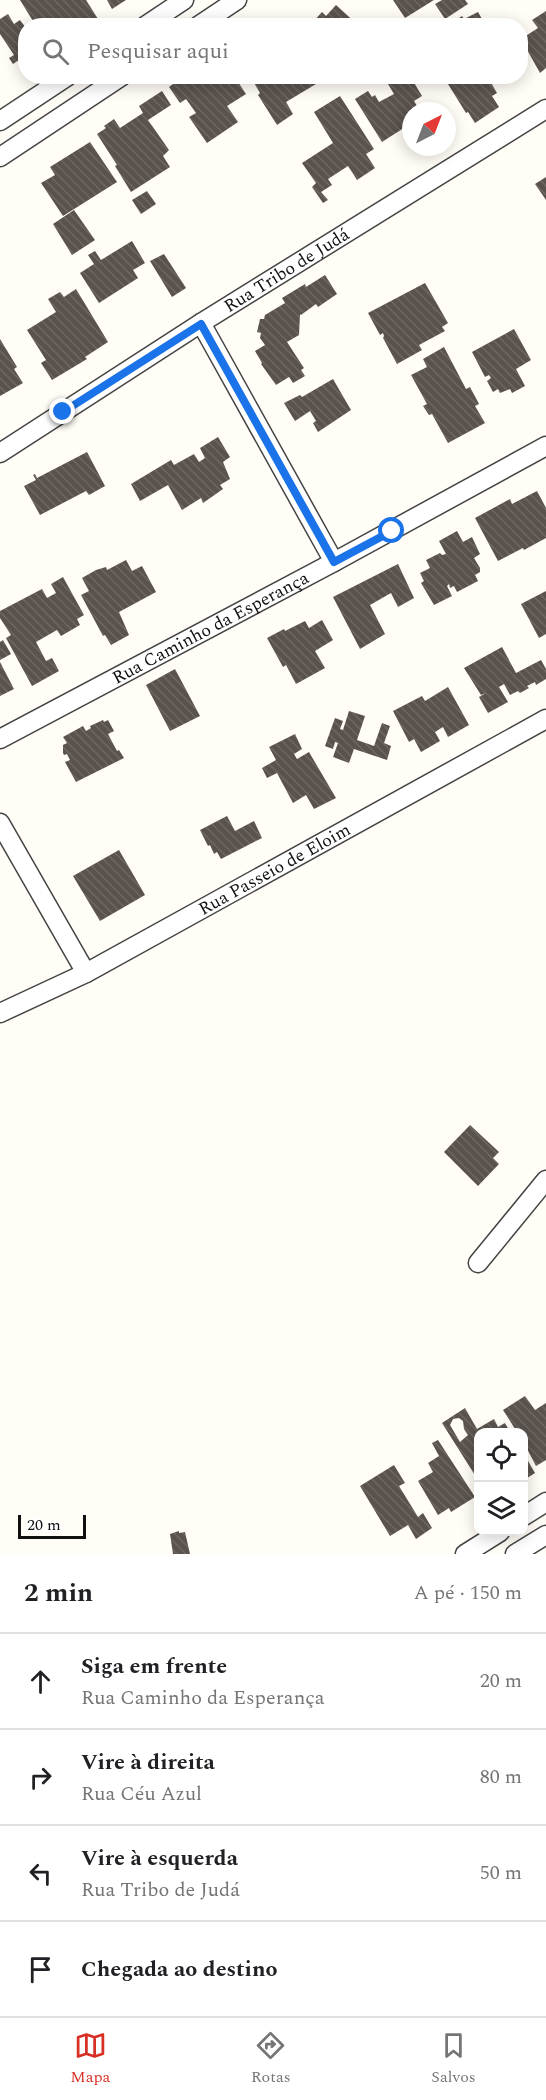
<!DOCTYPE html>
<html lang="pt">
<head>
<meta charset="utf-8">
<style>
  body { margin:0; font-family:Spectral,serif; background:#f2f2f2; color:#202124 }
  .controls { position:absolute; right:18px; bottom:18px; display:grid; overflow:hidden; border-radius:12px; box-shadow:0 3px 15px #0003 }
  .controls button { width:54px; height:54px; display:grid; place-items:center; padding:0; border:0; border-bottom:2px solid #e0e0e0; background:#fff; color:#202124; font:30px sans-serif }
  .compass { position:absolute; left:402px; top:102px; width:54px; height:54px; border-radius:50%; background:#fff; box-shadow:0 3px 15px #0003; rotate:42deg }
  .scale { position:absolute; left:18px; bottom:15px; width:68px; box-sizing:border-box; padding-left:6px; border:3px solid #111; border-top:0; font-size:16px; line-height:21px; white-space:nowrap; color:#111; -webkit-text-stroke:4px #fff; paint-order:stroke }
  .stop { position:absolute; width:18px; height:18px; margin:-14px; border:4px solid #1a73e8; border-radius:50%; background:#fff }
  .stop.end { background:#1a73e8; border-color:#fff; box-shadow:0 2px 6px #0008 }
  .list { margin:0; padding:0; list-style:none }
  h2 { display:flex; justify-content:space-between; align-items:center; height:78px; margin:0; padding:0 24px; font-size:26px }
  h2 small { font-size:20px; font-weight:400; color:#757577 }
  .list li { display:grid; grid-template-columns:39px 1fr auto; gap:18px; align-items:center; box-sizing:border-box; height:96px; padding:0 24px; border-top:2px solid #e0e0e0 }
  .list b { display:block; font-size:22px; white-space:nowrap }
  .list p { margin:0; font-size:20px; white-space:nowrap; color:#757577 }
  .list em { font-size:20px; font-style:normal; color:#757577 }
  .icon { flex:none; width:33px; height:33px; fill:none; stroke:currentColor; stroke-width:2; stroke-linecap:round; stroke-linejoin:round }
  .map { position:relative; flex:none; width:546px; height:1554px; overflow:hidden }
  .search { position:absolute; background:#fff; box-shadow:0 3px 15px #0003; left:18px; right:18px; top:18px; height:66px; display:flex; align-items:center; gap:15px; box-sizing:border-box; padding:0 21px; border-radius:24px; color:#757577; font-size:22px }
  .sheet { height:462px; background:#fff }
  nav { display:flex; justify-content:space-around; align-items:center; box-sizing:border-box; height:84px; border-top:2px solid #e0e0e0; background:#fff; font-size:16px; color:#757577 }
  nav a { display:grid; justify-items:center; gap:3px }
  nav .on { color:#d93025 }
  .map>svg:first-child { display:block }
  .building { fill:url(#building-back-hatch); fill-rule:evenodd }
  .lines { fill:none; stroke-linecap:round; stroke-linejoin:round }
  .minor-casing { stroke:#444; stroke-width:21 }
  .minor { stroke:#fff; stroke-width:18 }
  .route { stroke:#1a73e8; stroke-width:8 }
  .labels { text-anchor:middle; dominant-baseline:central; stroke-width:6; stroke-linejoin:round; paint-order:stroke }
  .street-label { font-size:18px; fill:#111; stroke:#fff }
</style>
</head>
<body>
<div class="map">
<svg width="546" height="1554" viewBox="0 0 546 1554">
  <defs>
    <pattern id="building-back-hatch" width="6" height="6" patternUnits="userSpaceOnUse" patternTransform="scale(1.5)"><rect width="6" height="6" fill="#5a524d"/><path d="M-1 5l2 2M0 0l6 6M5-1l2 2" fill="none" stroke="#6d6662"/></pattern>
  </defs>
  <rect width="100%" height="100%" fill="#fffdf5"/>
  <g class="building">
    <polygon points="20,0 86,0 98,19 89,26 36,26"/>
    <polygon points="107,0 126,0 112,9"/>
    <polygon points="393,0 434,0 405,18"/>
    <polygon points="442,0 465,0 468,4 445,19 435,4"/>
    <polygon points="336,5 359,26 306,26 310,20 312,23 322,12 326,16"/>
    <polygon points="546,11 546,68 540,73 521,39 538,28 532,20"/>
    <polygon points="478,12 486,26 447,26 462,16 464,19"/>
    <polygon points="8,14 14,24 20,20 26,28 26,61 19,60 13,64 9,58 14,55 0,34 0,19"/>
    <polygon points="184,76 187,76 191,83 200,76 234,76 246,94 227,106 238,122 207,143 189,117 196,113 186,99 180,103 169,87"/>
    <polygon points="250,76 323,76 319,79 321,81 286,102 293,114 277,125 258,95 260,93"/>
    <polygon points="389,76 410,76 422,96 414,101 420,111 411,111 411,118 408,120 410,124 382,142 355,99 368,91 372,97 375,95 379,102 394,94 388,84 392,82"/>
    <polygon points="443,76 487,76 497,93 492,96 499,107 475,123 468,112 466,113"/>
    <polygon points="162,91 171,105 148,120 169,150 163,156 170,167 131,192 115,166 117,165 97,134 106,128 104,126 114,119 120,128 143,113 139,106"/>
    <polygon points="340,96 374,149 366,154 375,168 357,180 348,166 328,179 332,185 321,192 328,200 323,203 312,187 316,183 302,163 333,143 314,112"/>
    <polygon points="90,142 117,182 63,216 41,183 55,175 50,167"/>
    <polygon points="546,177 546,200 535,184"/>
    <polygon points="147,191 156,204 141,214 132,200"/>
    <polygon points="74,210 95,240 72,255 53,224"/>
    <polygon points="132,241 145,263 133,270 138,278 99,303 80,273 94,264 88,255 95,251 101,260"/>
    <polygon points="164,254 186,288 172,297 150,261"/>
    <polygon points="325,275 337,294 318,307 316,304 301,315 300,314 299,335 287,342 304,368 301,370 305,376 293,383 289,377 276,385 261,364 262,363 255,351 265,345 260,338 261,333 257,332 260,319 264,319 265,315 285,303 282,298 305,284 306,287"/>
    <polygon points="425,283 448,323 442,327 445,331 419,345 422,350 397,364 383,338 384,336 383,333 380,335 368,313"/>
    <polygon points="76,289 108,342 85,357 87,359 52,380 41,363 46,360 27,330 56,312 48,299 60,292 64,297"/>
    <polygon points="514,329 531,360 516,369 525,386 512,393 510,389 500,393 498,389 493,392 487,381 491,378 489,375 485,377 472,352"/>
    <polygon points="0,339 17,367 14,369 23,383 0,396"/>
    <polygon points="444,347 466,389 470,387 479,404 475,406 485,423 448,443 432,414 429,415 423,406 427,404 411,375 427,367 423,359"/>
    <polygon points="333,379 351,410 318,432 313,423 316,421 310,411 295,421 284,403 300,395 302,397"/>
    <polygon points="218,437 230,457 223,462 230,479 220,485 223,489 203,503 201,498 182,510 168,485 140,501 131,484 171,460 174,465 194,454 199,462 205,458 200,448"/>
    <polygon points="87,452 105,486 89,495 86,491 40,515 24,486 36,480 33,475 35,474 37,478"/>
    <polygon points="537,491 546,508 546,538 524,550 523,548 498,561 475,518 510,499 512,504"/>
    <polygon points="457,531 463,542 472,537 480,554 474,558 480,568 480,572 475,575 478,581 457,592 454,586 450,588 449,584 447,586 452,596 434,605 421,583 424,581 420,573 430,568 426,560 440,553 442,555 446,554 439,541"/>
    <polygon points="126,560 132,571 142,566 156,592 119,612 129,635 111,645 105,635 103,636 81,595 89,591 82,578 96,570 106,567 107,570"/>
    <polygon points="398,564 414,598 398,607 391,593 370,605 385,634 360,649 333,597"/>
    <polygon points="63,577 84,615 77,619 80,625 61,636 57,630 36,642 46,661 52,658 59,671 32,686 6,638 11,635 0,618 0,611 42,589 47,598 56,593 51,584"/>
    <polygon points="546,591 546,634 539,638 521,604"/>
    <polygon points="322,620 333,640 315,651 325,668 296,684 286,665 283,667 267,638 284,629 285,631 305,621 309,628"/>
    <polygon points="3,640 11,654 0,660 0,642"/>
    <polygon points="502,647 516,673 541,660 546,669 546,679 536,685 535,682 527,686 529,688 520,693 518,691 510,695 504,684 499,687 508,702 488,713 479,697 486,693 481,695 464,668"/>
    <polygon points="0,662 14,689 0,696"/>
    <polygon points="175,669 200,716 170,731 146,685"/>
    <polygon points="448,687 469,725 448,737 443,727 435,732 440,741 421,752 414,739 409,742 393,711 422,696 425,701"/>
    <polygon points="349,711 365,716 357,740 374,746 382,723 390,726 384,743 391,746 387,760 354,749 349,763 333,757 338,743 335,742 333,749 325,746 335,718 343,721 340,729 343,730"/>
    <polygon points="103,720 104,722 108,720 114,731 108,734 117,751 119,750 124,758 76,782 65,762 70,760 67,754 64,755 63,753 63,745 67,743 63,737 83,726 86,731 91,728 90,726"/>
    <polygon points="295,734 302,749 294,754 297,759 309,752 336,798 314,809 306,795 293,803 277,773 267,778 262,768 276,760 269,747"/>
    <polygon points="227,816 235,831 254,821 262,838 221,859 217,852 214,854 210,845 208,846 200,830"/>
    <polygon points="119,850 145,895 100,921 73,876"/>
    <polygon points="470,1125 499,1152 493,1158 499,1164 478,1186 444,1152"/>
    <polygon points="525,1396 535,1410 546,1403 546,1460 536,1466 524,1443 524,1432 517,1432 503,1410"/>
    <path d="M465,1408L477,1429L494,1419L498,1427L505,1423L510,1432H478V1480L442,1423ZM459,1418L463,1421L464,1429L468,1435L460,1442L450,1425L453,1419Z"/>
    <polygon points="438,1440 475,1497 451,1512 449,1508 438,1515 418,1481 433,1472 428,1463 439,1456 432,1443"/>
    <polygon points="524,1454 535,1473 524,1480"/>
    <polygon points="394,1465 405,1483 399,1486 418,1517 423,1513 432,1528 416,1539 408,1525 390,1536 360,1486"/>
    <polygon points="179,1531 179,1533 185,1532 190,1554 173,1554 170,1534"/>
  </g>
  <g class="lines">
    <g class="minor-casing">
      <g id="minor">
        <polyline points="145,26 184,0"/>
        <polyline points="198,26 237,0"/>
        <polyline points="0,121 68,76"/>
        <polyline points="0,157 122,76"/>
        <polyline points="201,323 334,562"/>
        <path id="s1" d="M0,453L201,323L546,109"/>
        <path id="s2" d="M0,739L334,562L546,446"/>
        <polyline points="0,823 86,973"/>
        <path id="s3" d="M0,1013L86,973L546,719"/>
        <polyline points="478,1263 546,1180"/>
        <polyline points="524,1516 546,1502"/>
        <polyline points="465,1554 500,1532"/>
        <polyline points="515,1554 546,1535"/>
      </g>
    </g>
    <use href="#minor" class="minor"/>
  </g>
  <g class="lines">
    <polyline class="route" points="63,412 201,324 334,562 392,531"/>
  </g>
  <g class="labels">
    <g class="street-label">
      <text stroke="none"><textPath href="#s1" startOffset="340">Rua Tribo de Judá</textPath></text>
      <text stroke="none"><textPath href="#s2" startOffset="238">Rua Caminho da Esperança</textPath></text>
      <text stroke="none"><textPath href="#s3" startOffset="310">Rua Passeio de Eloim</textPath></text>
    </g>
  </g>
</svg>
<div class="controls">
<button><svg class="icon" aria-label="locate" viewBox="0 0 24 24"><circle cx="12" cy="12" r="6"/><path d="M12 2v4M12 18v4M2 12h4M18 12h4"/></svg></button>
<button><svg class="icon" aria-label="layers" viewBox="0 0 24 24"><path d="M12 4l9 5-9 5-9-5zM3 14l9 5 9-5"/></svg></button>
</div>
<svg class="compass" viewBox="-18 -18 36 36"><path d="M0-13l5 13h-10z" fill="#e53935"/><path d="M0 13l5-13h-10z" fill="#757577"/></svg>
<div class="scale">20 m</div>
<div class="stop" style="left:392px;top:531px"></div>
<div class="stop end" style="left:63px;top:412px"></div>
<div class="search"><svg class="icon" aria-label="search" viewBox="0 0 24 24"><circle cx="10" cy="10" r="6"/><path d="M15 15l6 6"/></svg>Pesquisar aqui</div>
</div>
<section class="sheet">
<h2>2 min<small>A pé · 150 m</small></h2>
<ul class="list">
<li><svg class="icon" aria-label="ahead" viewBox="0 0 24 24"><path d="M12 20V5M6 11l6-6 6 6"/></svg><div><b>Siga em frente</b><p>Rua Caminho da Esperança</p></div><em>20 m</em></li>
<li><svg class="icon" aria-label="right" viewBox="0 0 24 24"><path d="M7 20v-9h11M14 6l5 5-5 5"/></svg><div><b>Vire à direita</b><p>Rua Céu Azul</p></div><em>80 m</em></li>
<li><svg class="icon" aria-label="left" viewBox="0 0 24 24"><path d="M17 20v-9H6M10 6l-5 5 5 5"/></svg><div><b>Vire à esquerda</b><p>Rua Tribo de Judá</p></div><em>50 m</em></li>
<li><svg class="icon" aria-label="arrive" viewBox="0 0 24 24"><path d="M6 21V4h12l-3 4 3 4H6"/></svg><div><b>Chegada ao destino</b></div></li>
</ul>
</section>
<nav>
<a class="on"><svg class="icon" aria-label="map" viewBox="0 0 24 24"><path d="M3 6l6-2 6 2 6-2v14l-6 2-6-2-6 2zM9 4v14M15 6v14"/></svg>Mapa</a>
<a><svg class="icon" aria-label="directions" viewBox="0 0 24 24"><path d="M12 3l9 9-9 9-9-9zM9 14v-3h6M13 9l2 2-2 2"/></svg>Rotas</a>
<a><svg class="icon" aria-label="saved" viewBox="0 0 24 24"><path d="M7 4h10v16l-5-4-5 4z"/></svg>Salvos</a>
</nav>
</body>
</html>
